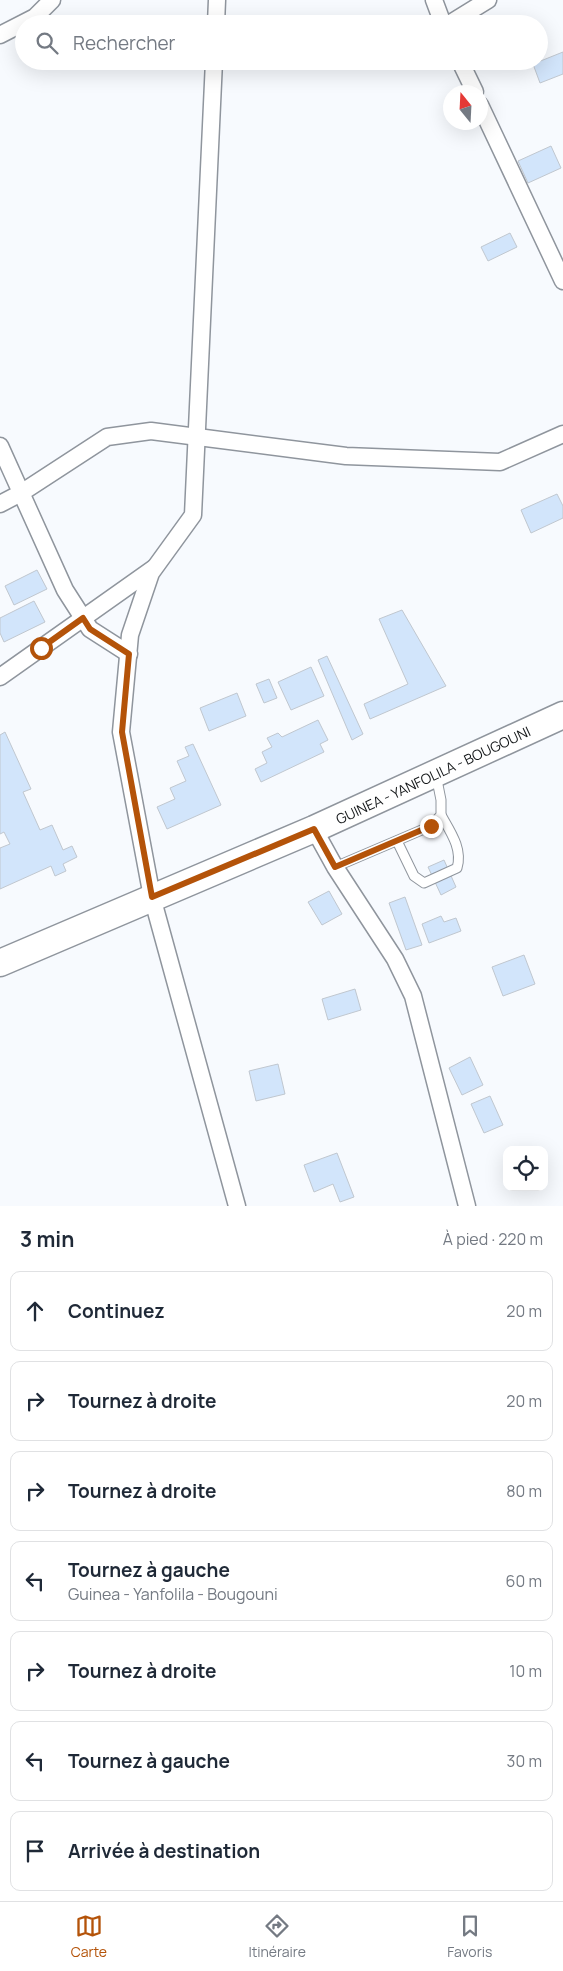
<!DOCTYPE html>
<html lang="fr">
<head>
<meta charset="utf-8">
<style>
  body { margin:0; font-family:Manrope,sans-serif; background:#f6f6f7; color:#1f2937 }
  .controls { position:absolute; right:15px; bottom:15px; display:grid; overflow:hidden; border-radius:10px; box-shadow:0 5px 20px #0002 }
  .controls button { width:45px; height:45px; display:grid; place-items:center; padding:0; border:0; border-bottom:1px solid #e0e1e3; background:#fff; color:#1f2937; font:25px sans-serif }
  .compass { position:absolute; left:443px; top:85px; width:45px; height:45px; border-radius:50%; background:#fff; box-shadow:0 5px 20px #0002; rotate:342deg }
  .stop { position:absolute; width:15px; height:15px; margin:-11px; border:4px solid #b45309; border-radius:50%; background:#fff }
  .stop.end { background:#b45309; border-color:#fff; box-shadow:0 1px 5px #0008 }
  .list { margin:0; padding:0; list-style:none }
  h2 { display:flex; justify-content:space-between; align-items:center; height:65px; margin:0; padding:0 20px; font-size:21px }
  h2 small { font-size:16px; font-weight:400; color:#747a83 }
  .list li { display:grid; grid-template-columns:32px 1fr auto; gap:15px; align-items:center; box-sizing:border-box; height:80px; margin:0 10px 10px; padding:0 10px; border:1px solid #e0e1e3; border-radius:10px }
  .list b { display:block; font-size:19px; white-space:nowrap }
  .list p { margin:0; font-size:16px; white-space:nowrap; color:#747a83 }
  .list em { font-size:16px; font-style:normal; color:#747a83 }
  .icon { flex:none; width:28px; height:28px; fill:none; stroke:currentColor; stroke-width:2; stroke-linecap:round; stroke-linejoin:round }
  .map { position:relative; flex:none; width:563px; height:1206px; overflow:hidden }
  .search { position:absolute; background:#fff; box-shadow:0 5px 20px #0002; left:15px; right:15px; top:15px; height:55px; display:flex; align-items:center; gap:12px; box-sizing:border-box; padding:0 18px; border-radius:28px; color:#747a83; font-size:19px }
  .sheet { height:695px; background:#fff }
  nav { display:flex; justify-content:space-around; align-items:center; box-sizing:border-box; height:70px; border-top:1px solid #e0e1e3; background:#fff; font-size:14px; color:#747a83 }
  nav a { display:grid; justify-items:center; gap:2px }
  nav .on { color:#b45309 }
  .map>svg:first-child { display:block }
  .building { fill:#d2e5fb; stroke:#c0c7cf }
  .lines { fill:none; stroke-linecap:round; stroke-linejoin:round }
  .lane-casing { stroke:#8f959d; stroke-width:11 }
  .street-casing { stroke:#8f959d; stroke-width:19 }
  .primary-casing { stroke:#8f959d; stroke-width:29 }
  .lane { stroke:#fff; stroke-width:9 }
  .street { stroke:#fff; stroke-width:16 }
  .primary { stroke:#fff; stroke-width:26 }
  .route { stroke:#b45309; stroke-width:6 }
  .labels { text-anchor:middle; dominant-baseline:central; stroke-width:4; stroke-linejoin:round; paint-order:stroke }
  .street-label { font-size:14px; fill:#131618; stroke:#fff }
</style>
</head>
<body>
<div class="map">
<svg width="563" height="1206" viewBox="0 0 563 1206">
  <rect width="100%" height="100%" fill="#f7fafe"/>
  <g class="building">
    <polygon points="563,52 563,74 540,83 533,64"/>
    <polygon points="551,146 561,168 528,183 518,161"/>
    <polygon points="510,233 517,247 488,261 481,247"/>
    <polygon points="557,494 563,506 563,518 531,533 521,510"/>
    <polygon points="37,570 47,589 14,605 5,586"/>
    <polygon points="34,601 45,622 4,642 0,633 0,618"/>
    <polygon points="402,610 446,686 370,719 364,704 408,684 379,619"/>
    <polygon points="327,656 363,734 352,740 318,660"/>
    <polygon points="311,667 324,696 291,710 278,682"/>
    <polygon points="269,679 277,698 264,703 256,684"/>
    <polygon points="237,693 246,716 209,731 200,708"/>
    <polygon points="318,720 328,740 320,744 324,752 261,782 255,769 267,763 262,752 272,747 267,738 278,733 282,737"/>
    <polygon points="5,732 31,789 23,792 40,830 52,825 63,850 72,846 77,857 63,864 66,871 55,876 51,866 0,889 0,848 10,844 4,832 0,834 0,735"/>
    <polygon points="193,744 221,805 167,829 157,807 175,799 170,788 186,781 177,761 189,756 185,747"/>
    <polygon points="444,860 456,887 441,895 428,867"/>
    <polygon points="329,891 342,914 322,925 308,902"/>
    <polygon points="405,897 422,945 406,950 389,903"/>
    <polygon points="441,916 444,922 456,918 461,931 429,943 422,924"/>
    <polygon points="524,955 535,984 503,996 492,967"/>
    <polygon points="355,989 361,1010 328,1020 322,999"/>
    <polygon points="470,1057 483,1085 462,1095 449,1068"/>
    <polygon points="278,1064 285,1094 256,1101 249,1071"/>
    <polygon points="490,1096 503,1125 484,1133 471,1104"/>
    <polygon points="337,1153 354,1197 340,1202 333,1184 314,1192 304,1165"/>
  </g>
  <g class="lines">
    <g class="lane-casing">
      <g id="lane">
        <path d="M397,841L414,876L424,883L457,868C463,849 450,831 441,815"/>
        <polyline points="335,867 431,826 441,815 441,800 436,775"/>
      </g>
    </g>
    <g class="street-casing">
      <g id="street">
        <polyline points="434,0 443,24"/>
        <polyline points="216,24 217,0"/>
        <polyline points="449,24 488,0"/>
        <polyline points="0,35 35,17 52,0"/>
        <polyline points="214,61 193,515 151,573 130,635 121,732 152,897 237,1206"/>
        <polyline points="460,61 475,92"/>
        <polyline points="480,105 563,281"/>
        <polyline points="0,446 65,590 90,629 129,654"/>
        <polyline points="0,504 21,493 107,437 151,431 346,456 500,462 563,434"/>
        <polyline points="0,677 154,568"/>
        <polyline points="314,829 335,867 395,959 413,996 467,1206"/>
      </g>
    </g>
    <g class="primary-casing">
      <polyline id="primary" points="0,963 314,829 563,715"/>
    </g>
    <use href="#lane" class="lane"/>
    <use href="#street" class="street"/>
    <use href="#primary" class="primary"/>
  </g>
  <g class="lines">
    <polyline class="route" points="41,648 83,618 90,629 129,654 122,732 152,897 314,829 335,867 431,826"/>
  </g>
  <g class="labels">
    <g class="street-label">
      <text transform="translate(433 775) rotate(-25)">GUINEA - YANFOLILA - BOUGOUNI</text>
    </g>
  </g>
</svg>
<div class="controls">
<button><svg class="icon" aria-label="locate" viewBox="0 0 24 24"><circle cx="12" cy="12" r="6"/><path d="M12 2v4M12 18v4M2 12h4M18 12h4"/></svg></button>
</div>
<svg class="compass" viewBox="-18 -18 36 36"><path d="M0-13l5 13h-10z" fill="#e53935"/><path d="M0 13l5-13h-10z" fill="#747a83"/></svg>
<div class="stop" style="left:41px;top:648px"></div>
<div class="stop end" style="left:431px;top:826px"></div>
<div class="search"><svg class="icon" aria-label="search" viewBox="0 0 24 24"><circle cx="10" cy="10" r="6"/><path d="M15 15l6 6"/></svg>Rechercher</div>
</div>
<section class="sheet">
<h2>3 min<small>À pied · 220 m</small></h2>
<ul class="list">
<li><svg class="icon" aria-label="ahead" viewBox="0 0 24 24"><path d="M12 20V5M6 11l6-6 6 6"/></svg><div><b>Continuez</b></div><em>20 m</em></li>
<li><svg class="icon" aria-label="right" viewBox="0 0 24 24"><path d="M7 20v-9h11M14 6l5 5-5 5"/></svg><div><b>Tournez à droite</b></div><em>20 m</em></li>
<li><svg class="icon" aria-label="right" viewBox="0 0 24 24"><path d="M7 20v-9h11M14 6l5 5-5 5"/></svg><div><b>Tournez à droite</b></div><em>80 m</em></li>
<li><svg class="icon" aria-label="left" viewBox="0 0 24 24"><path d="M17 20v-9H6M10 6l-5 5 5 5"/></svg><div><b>Tournez à gauche</b><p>Guinea - Yanfolila - Bougouni</p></div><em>60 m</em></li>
<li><svg class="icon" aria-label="right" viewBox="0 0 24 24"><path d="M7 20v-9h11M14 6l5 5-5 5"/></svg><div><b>Tournez à droite</b></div><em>10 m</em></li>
<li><svg class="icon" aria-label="left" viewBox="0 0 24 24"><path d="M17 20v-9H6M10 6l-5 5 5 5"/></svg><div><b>Tournez à gauche</b></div><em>30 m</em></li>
<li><svg class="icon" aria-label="arrive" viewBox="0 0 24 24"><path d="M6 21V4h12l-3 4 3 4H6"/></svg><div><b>Arrivée à destination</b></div></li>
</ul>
</section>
<nav>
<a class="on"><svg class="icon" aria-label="map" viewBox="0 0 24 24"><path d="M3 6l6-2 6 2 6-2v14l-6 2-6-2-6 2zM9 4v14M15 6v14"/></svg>Carte</a>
<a><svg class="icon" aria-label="directions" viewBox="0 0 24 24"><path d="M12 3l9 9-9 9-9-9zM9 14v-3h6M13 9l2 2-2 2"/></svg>Itinéraire</a>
<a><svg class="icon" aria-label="saved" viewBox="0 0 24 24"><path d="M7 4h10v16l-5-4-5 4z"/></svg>Favoris</a>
</nav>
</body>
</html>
